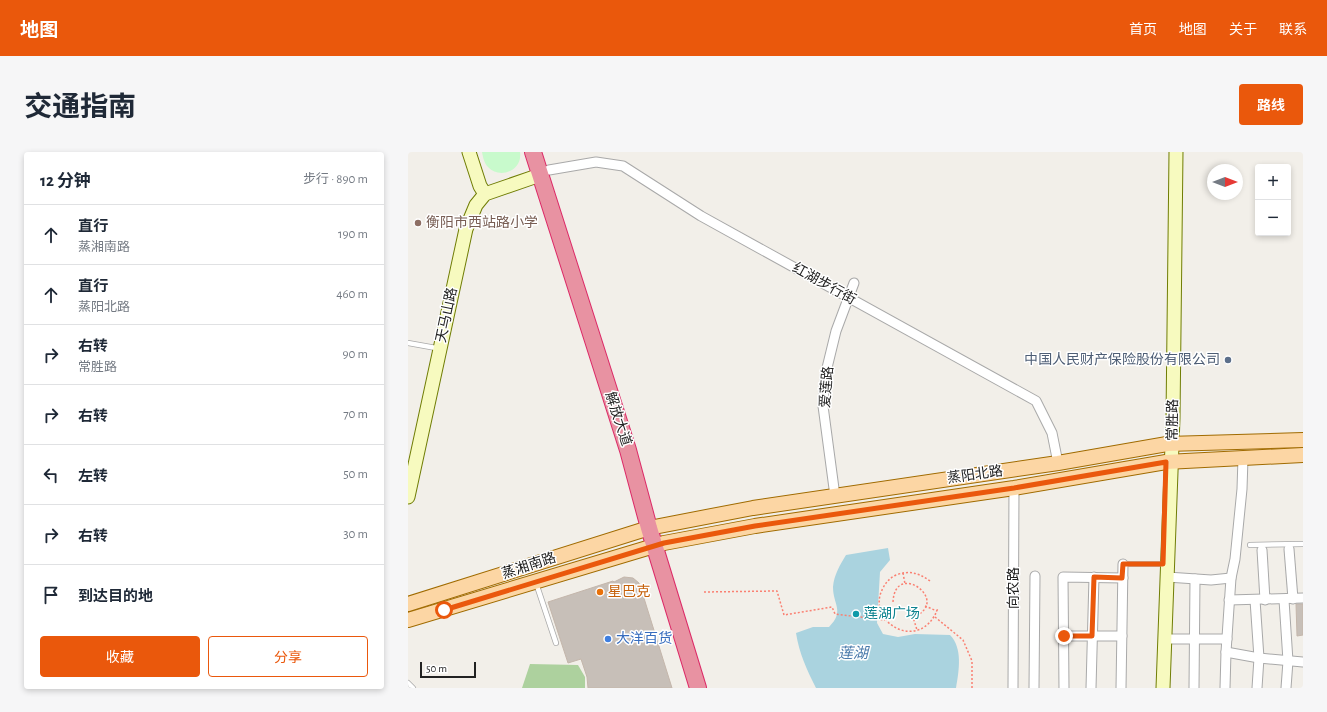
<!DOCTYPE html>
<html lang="zh">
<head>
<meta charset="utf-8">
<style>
  body { margin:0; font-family:"Alegreya Sans","Noto Sans SC",sans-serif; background:#f6f6f7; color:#1f2937 }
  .controls { position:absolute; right:12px; top:12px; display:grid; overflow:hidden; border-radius:4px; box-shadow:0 2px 6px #0003 }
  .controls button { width:36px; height:36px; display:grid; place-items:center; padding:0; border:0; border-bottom:1px solid #e0e1e3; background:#fff; color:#1f2937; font:20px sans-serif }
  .compass { position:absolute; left:799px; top:12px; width:36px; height:36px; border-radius:50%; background:#fff; box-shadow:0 2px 6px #0003; rotate:90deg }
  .scale { position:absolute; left:12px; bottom:10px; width:56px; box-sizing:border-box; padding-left:4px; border:2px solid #222; border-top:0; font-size:11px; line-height:14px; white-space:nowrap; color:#222; -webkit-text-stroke:3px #fff; paint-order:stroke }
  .stop { position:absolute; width:12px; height:12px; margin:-9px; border:3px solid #ea580c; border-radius:50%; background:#fff }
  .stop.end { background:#ea580c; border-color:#fff; box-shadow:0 1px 4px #0008 }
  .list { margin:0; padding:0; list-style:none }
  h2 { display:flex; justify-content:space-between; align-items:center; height:52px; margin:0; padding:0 16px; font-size:17px }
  h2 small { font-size:13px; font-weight:400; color:#747a83 }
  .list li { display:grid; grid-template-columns:26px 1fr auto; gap:12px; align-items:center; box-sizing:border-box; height:60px; padding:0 16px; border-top:1px solid #e0e1e3 }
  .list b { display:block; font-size:15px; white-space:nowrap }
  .list p { margin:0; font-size:13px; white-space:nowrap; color:#747a83 }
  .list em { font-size:13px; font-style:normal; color:#747a83 }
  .actions { display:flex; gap:8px; padding:12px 16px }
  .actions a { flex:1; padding:9px 0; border:1px solid #ea580c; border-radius:4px; text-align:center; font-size:14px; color:#ea580c }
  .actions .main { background:#ea580c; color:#fff }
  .icon { flex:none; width:22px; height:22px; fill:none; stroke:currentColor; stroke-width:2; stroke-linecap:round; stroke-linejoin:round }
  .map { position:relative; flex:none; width:895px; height:536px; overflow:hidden; border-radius:4px }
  header { display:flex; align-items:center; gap:24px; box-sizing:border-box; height:56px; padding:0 20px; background:#ea580c; color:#fff }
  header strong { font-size:19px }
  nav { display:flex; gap:22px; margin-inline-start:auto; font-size:14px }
  .intro { display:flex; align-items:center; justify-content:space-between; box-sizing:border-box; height:96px; padding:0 24px }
  h1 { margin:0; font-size:28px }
  .button { padding:10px 18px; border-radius:4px; background:#ea580c; color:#fff; font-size:14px; font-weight:700 }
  main { display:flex; gap:24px; padding:0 24px }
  aside { flex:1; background:#fff; border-radius:4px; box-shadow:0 2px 6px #0003 }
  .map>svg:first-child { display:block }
  .forest { fill:#add19e }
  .park { fill:#c8facc }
  .water { fill:#aad3df }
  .building { fill:#c7bfb8; stroke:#c4b6ab }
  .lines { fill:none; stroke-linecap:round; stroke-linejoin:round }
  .lane-casing { stroke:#a9a9a9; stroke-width:6 }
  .street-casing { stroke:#a9a9a9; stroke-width:11 }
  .secondary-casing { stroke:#707d05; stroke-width:15 }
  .primary-casing { stroke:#a06b00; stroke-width:16 }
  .highway-casing { stroke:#dc2a67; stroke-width:18 }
  .path { stroke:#fa8072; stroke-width:1.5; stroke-dasharray:2 2; stroke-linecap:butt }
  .lane { stroke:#fff; stroke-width:4.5 }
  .street { stroke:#fff; stroke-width:9 }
  .secondary { stroke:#f7fabf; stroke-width:13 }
  .primary { stroke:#fcd6a4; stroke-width:14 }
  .highway { stroke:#e892a2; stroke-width:16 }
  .route { stroke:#ea580c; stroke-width:5 }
  .education-dot { fill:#8d6e63; stroke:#fff; stroke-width:1.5 }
  .service-dot { fill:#5c6f8a; stroke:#fff; stroke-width:1.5 }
  .food-dot { fill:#e8710a; stroke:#fff; stroke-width:1.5 }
  .culture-dot { fill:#0f9aa8; stroke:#fff; stroke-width:1.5 }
  .shop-dot { fill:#3f7fe0; stroke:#fff; stroke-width:1.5 }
  .labels { text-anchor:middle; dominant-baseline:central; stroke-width:3; stroke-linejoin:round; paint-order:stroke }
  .education-label { font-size:14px; fill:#785e54; stroke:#fff; text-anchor:start }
  .street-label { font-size:14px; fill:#222; stroke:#fff }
  .service-label { font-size:14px; fill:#4e5e75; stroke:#fff; text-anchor:end }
  .food-label { font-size:14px; fill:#c56008; stroke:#fff; text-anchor:start }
  .culture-label { font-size:14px; fill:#0d838f; stroke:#fff; text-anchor:start }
  .shop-label { font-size:14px; fill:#366cbe; stroke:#fff; text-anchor:start }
  .water-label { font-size:15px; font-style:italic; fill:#4a7aab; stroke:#fff }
</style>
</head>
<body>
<header>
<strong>地图</strong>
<nav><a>首页</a><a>地图</a><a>关于</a><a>联系</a></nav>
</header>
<div class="intro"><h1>交通指南</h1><a class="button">路线</a></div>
<main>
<aside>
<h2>12 分钟<small>步行 · 890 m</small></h2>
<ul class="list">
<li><svg class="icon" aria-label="ahead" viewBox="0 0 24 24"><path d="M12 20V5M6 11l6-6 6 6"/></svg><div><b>直行</b><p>蒸湘南路</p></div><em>190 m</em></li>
<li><svg class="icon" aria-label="ahead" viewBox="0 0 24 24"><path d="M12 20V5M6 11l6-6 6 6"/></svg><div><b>直行</b><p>蒸阳北路</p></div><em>460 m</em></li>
<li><svg class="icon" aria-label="right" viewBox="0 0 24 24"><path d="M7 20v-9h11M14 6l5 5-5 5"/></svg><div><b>右转</b><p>常胜路</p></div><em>90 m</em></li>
<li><svg class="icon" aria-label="right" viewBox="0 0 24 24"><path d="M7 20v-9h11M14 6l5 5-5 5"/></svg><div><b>右转</b></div><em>70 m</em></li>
<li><svg class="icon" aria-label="left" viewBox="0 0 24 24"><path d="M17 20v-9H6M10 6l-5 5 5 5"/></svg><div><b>左转</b></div><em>50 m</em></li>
<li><svg class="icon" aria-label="right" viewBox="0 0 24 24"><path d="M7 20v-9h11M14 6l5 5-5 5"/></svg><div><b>右转</b></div><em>30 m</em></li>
<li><svg class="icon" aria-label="arrive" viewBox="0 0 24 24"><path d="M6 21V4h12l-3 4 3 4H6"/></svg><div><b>到达目的地</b></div></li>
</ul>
<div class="actions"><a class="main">收藏</a><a>分享</a></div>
</aside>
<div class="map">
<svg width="895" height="536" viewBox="0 0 895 536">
  <rect width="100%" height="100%" fill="#f2efe9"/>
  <polygon class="forest" points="122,512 170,513 177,525 177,536 114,536"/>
  <path class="park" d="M74,0H112C115,18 92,28 80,15C76,11 75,5 74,0Z"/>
  <path class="water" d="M480,396L482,408L472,420L469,471L475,482L490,485L507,482L542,483C555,496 551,519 548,536H408C399,518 391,501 388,481L405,475H421C437,459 425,453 425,435C426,423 432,413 438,403Z"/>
  <g class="building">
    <polygon points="216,425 225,426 231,431 233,443 235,443 264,536 180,536 179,525 173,507 160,511 140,450 205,429 206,430"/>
    <polygon points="888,452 895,452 895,483 889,484"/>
  </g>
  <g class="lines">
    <g class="lane-casing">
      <g id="lane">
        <polyline points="0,191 28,196"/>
        <polyline points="842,393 895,392"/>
        <polyline points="715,412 755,412"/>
        <polyline points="128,431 148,491"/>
        <polyline points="0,531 5,536"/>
      </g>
    </g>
    <g class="street-casing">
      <g id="street">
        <polyline points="141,18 188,10 215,14 293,64 628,249 644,281 650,311"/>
        <polyline points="427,344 415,254 417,224 428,179 446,131"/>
        <polyline points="881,397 885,447"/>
        <polyline points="854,398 857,448"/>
        <polyline points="759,425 803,428 823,426"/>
        <polyline points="821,448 895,446"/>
        <polyline points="847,448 851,506 849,536"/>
        <polyline points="876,448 880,509 878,536"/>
        <polyline points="656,484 714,484"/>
        <polyline points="757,487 819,487"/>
        <polyline points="818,500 851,506 895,510"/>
        <polyline points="605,536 606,336"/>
        <polyline points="626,536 627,424"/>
        <polyline points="656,536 655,425 715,426"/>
        <polyline points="683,536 686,425"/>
        <polyline points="713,536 715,412"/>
        <polyline points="786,536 787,427"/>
        <polyline points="817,536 818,500 823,426 827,407 834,337 835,306"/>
      </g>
    </g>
    <g class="secondary-casing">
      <g id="secondary">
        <polyline points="61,0 72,34 77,42"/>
        <polyline points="0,345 58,77 68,53 77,42 132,23"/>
        <polyline points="755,536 765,266 768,0"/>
      </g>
    </g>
    <g class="primary-casing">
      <g id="primary">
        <polyline points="0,452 241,376 345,356 650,311 759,292 895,288"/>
        <polyline points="0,468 256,391 347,374 606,336 758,310 895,303"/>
      </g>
    </g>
    <g class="highway-casing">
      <polyline id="highway" points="125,0 220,298 241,376 290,536"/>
    </g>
    <g class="path">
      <polyline points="495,421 497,432"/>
      <path d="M522,429C511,421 501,418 488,423C482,426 478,430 475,436C456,470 513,503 530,456"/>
      <polyline points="296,440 369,439 376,463 424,455 427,462 477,468"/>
      <path d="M485,450C487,407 545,450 505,465L509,478"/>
      <polyline points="517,454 529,459"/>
      <polyline points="527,465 555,488 564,509 564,536"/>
    </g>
    <use href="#lane" class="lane"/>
    <use href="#street" class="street"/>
    <use href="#secondary" class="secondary"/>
    <use href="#primary" class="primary"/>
    <use href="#highway" class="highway"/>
  </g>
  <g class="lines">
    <polyline class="route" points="36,458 256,391 347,374 606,336 758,310 755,412 715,412 714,426 686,425 684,484 656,484"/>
  </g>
  <circle class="education-dot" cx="10" cy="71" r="4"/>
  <circle class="service-dot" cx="820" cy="208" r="4"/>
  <circle class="food-dot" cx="192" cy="440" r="4"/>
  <circle class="culture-dot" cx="448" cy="462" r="4"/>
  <circle class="shop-dot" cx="200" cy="487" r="4"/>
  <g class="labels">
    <g class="education-label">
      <text x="18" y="71">衡阳市西站路小学</text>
    </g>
    <g class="street-label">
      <text transform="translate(416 132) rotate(29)">红湖步行街</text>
      <text transform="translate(39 163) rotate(-78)">天马山路</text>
      <text transform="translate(419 235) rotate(-85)">爱莲路</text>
      <text transform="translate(210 267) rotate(72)">解放大道</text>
      <text transform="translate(765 268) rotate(-89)">常胜路</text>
      <text transform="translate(567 323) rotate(-8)">蒸阳北路</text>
      <text transform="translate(121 414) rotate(-18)">蒸湘南路</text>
      <text transform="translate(606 436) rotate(-90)">向农路</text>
    </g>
    <g class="service-label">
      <text x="812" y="208">中国人民财产保险股份有限公司</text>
    </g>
    <g class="food-label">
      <text x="200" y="440">星巴克</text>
    </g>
    <g class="culture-label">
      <text x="456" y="462">莲湖广场</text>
    </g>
    <g class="shop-label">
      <text x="208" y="487">大洋百货</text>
    </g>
    <g class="water-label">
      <text x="445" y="501">莲湖</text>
    </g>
  </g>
</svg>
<div class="controls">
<button>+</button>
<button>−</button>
</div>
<svg class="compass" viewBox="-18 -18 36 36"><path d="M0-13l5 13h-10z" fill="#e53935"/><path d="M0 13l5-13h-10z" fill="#747a83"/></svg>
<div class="scale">50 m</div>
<div class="stop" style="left:36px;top:458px"></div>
<div class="stop end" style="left:656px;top:484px"></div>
</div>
</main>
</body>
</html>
